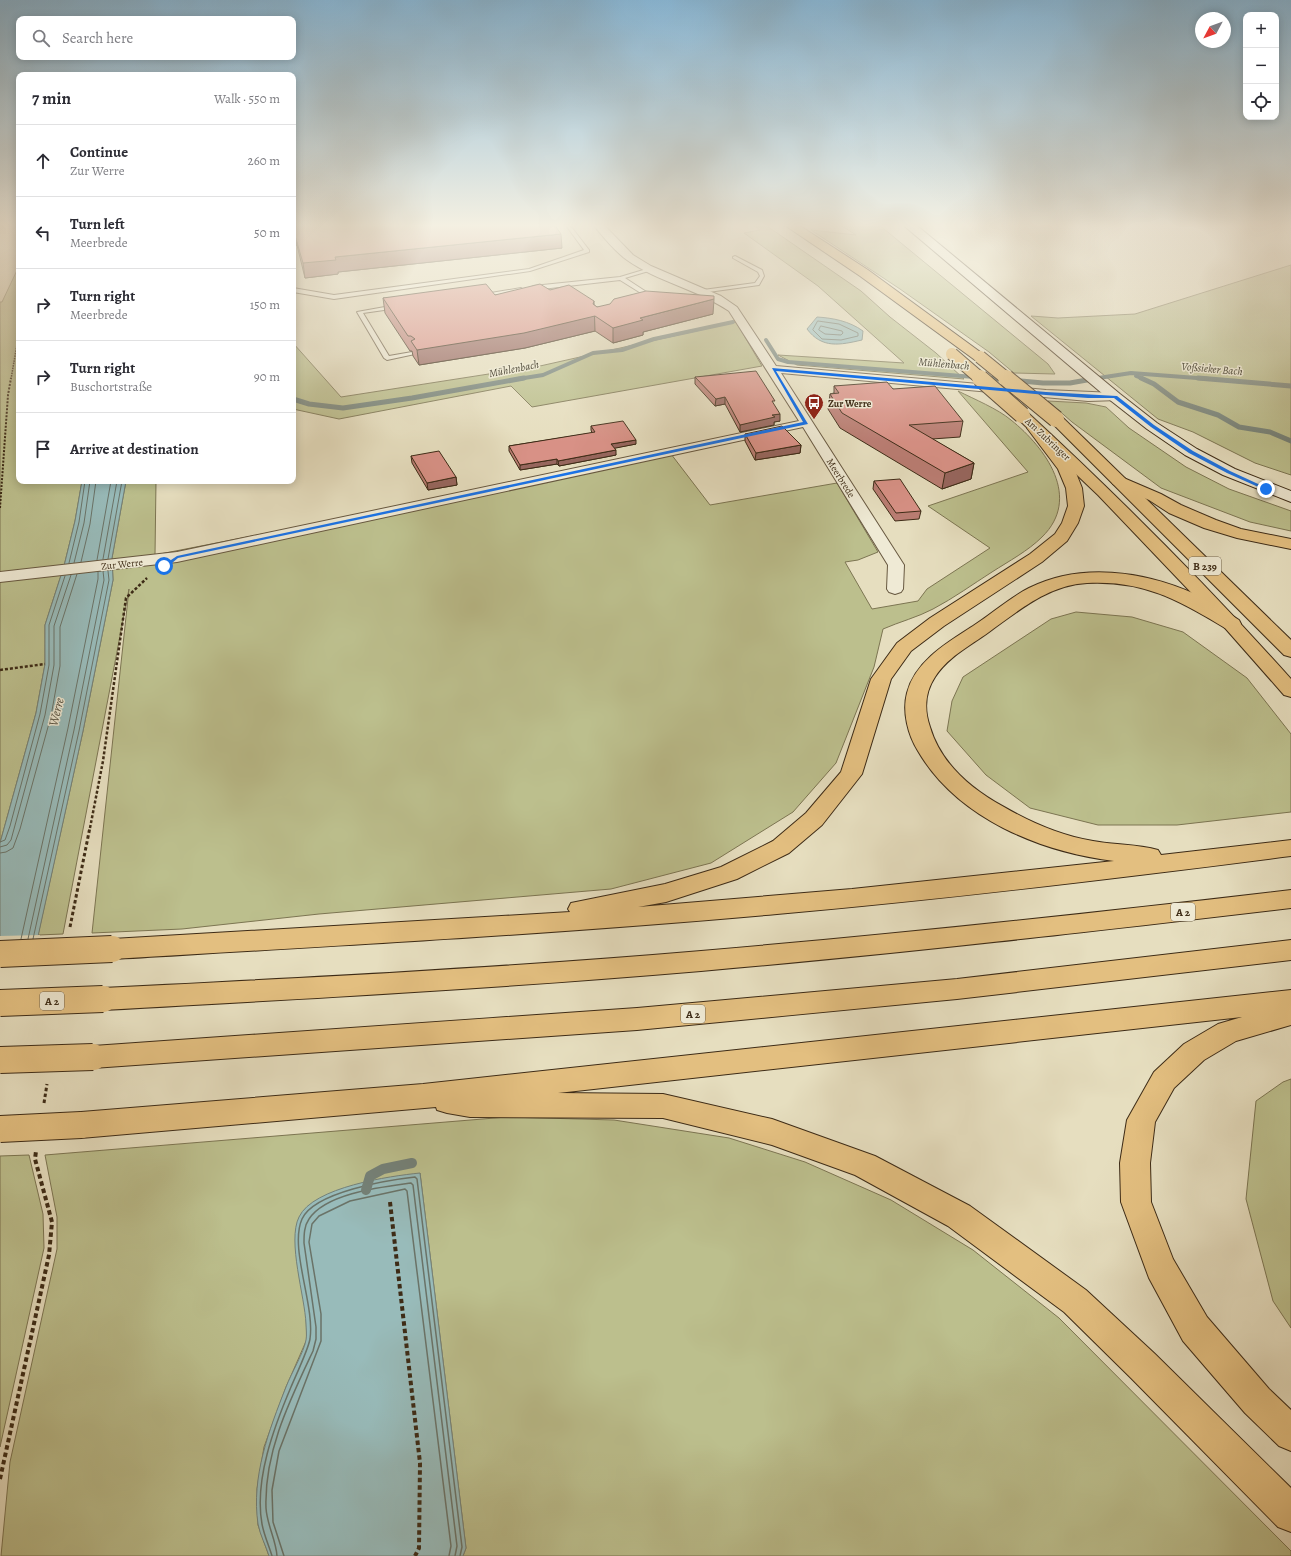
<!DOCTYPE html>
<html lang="en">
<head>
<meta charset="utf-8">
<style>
  body { margin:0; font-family:Alegreya,serif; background:#f2f2f3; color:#2b2b33 }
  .controls { position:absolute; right:12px; top:12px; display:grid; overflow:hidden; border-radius:8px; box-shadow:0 2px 10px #0003 }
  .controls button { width:36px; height:36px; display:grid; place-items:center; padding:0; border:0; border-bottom:1px solid #e1e1e2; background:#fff; color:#2b2b33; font:20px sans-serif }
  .compass { position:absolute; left:1195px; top:12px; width:36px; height:36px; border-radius:50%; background:#fff; box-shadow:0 2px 10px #0003; rotate:229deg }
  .stop { position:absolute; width:12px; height:12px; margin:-9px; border:3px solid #1a73e8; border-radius:50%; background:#fff }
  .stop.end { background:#1a73e8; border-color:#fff; box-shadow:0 1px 4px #0008 }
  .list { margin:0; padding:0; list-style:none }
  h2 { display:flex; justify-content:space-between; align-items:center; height:52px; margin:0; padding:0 16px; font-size:17px }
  h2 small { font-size:13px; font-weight:400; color:#7c7c81 }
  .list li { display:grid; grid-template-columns:26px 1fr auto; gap:12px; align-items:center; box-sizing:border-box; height:72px; padding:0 16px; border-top:1px solid #e1e1e2 }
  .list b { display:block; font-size:15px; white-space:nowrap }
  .list p { margin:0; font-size:13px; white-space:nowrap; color:#7c7c81 }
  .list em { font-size:13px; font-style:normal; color:#7c7c81 }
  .icon { flex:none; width:22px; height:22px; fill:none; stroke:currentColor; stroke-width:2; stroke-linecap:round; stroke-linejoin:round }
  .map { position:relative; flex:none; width:1291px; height:1556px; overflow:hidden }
  .search { position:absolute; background:#fff; box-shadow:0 2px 10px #0003; left:16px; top:16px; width:280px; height:44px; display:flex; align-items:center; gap:10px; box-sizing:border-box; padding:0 14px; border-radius:8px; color:#7c7c81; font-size:15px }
  .panel { position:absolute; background:#fff; box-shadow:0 2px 10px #0003; left:16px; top:72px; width:280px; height:412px; border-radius:8px }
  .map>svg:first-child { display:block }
  .green { fill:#bcbf8d; stroke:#7c7552 }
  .water { fill:#98bbba; stroke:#748178 }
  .pier { fill:#e6debf }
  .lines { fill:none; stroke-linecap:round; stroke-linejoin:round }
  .shore-far1 { stroke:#6a7368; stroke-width:1 }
  .shore { stroke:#6a7368; stroke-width:1.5 }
  .stream-far2 { stroke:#748178; stroke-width:4 }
  .stream-far1 { stroke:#748178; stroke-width:5 }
  .stream { stroke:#748178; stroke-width:10 }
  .service-casing { stroke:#675840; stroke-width:2 }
  .minor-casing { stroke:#675840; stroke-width:2 }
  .secondary-casing { stroke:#3d2b16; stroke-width:2 }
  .trunk-casing { stroke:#3d2b16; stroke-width:2 }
  .motorway-casing { stroke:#3d2b16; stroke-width:2 }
  .path-far4 { stroke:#3d2b16; stroke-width:1.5; stroke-dasharray:1.5 1; stroke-linecap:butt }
  .path-far3 { stroke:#3d2b16; stroke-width:2; stroke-dasharray:2 1.5; stroke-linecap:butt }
  .path-far2 { stroke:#3d2b16; stroke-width:2.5; stroke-dasharray:3 2; stroke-linecap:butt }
  .path-far1 { stroke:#3d2b16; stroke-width:3; stroke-dasharray:3.5 2.5; stroke-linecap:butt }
  .path { stroke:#3d2b16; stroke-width:4; stroke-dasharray:4.5 3; stroke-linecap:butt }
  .service { fill:#efead5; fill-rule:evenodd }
  .minor { fill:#efead5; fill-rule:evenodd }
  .secondary { fill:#efead5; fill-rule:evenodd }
  .trunk { fill:#e3bf80; fill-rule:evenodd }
  .motorway { fill:#e3bf80; fill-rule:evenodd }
  .trunk-bridge-far1-casing { stroke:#3d2b16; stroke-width:14; stroke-linecap:butt }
  .trunk-bridge-casing { stroke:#3d2b16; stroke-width:18; stroke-linecap:butt }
  .motorway-bridge-casing { stroke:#3d2b16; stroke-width:28; stroke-linecap:butt }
  .trunk-bridge-far1 { stroke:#e3bf80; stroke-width:12 }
  .trunk-bridge { stroke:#e3bf80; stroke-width:16 }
  .motorway-bridge { stroke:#e3bf80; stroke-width:26 }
  .wall { fill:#ba7d73; stroke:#3d2b16 }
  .shaded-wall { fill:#97665e; stroke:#3d2b16 }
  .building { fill:#d89186; stroke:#3d2b16 }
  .route { fill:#1a73e8 }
  .labels { text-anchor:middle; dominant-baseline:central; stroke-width:3; stroke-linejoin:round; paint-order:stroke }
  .far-poi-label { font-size:10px; font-weight:bold; fill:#3d2b16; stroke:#efead5; text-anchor:start }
  .far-street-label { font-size:10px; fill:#3d2b16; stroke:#efead5 }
  .far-water-label { font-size:11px; font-style:italic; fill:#544f3f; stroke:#efead5 }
  .shield { fill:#efead5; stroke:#72644f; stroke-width:1 }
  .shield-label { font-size:11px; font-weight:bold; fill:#3d2b16 }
  .water-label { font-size:13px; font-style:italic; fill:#544f3f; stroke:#efead5 }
</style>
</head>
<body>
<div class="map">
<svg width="1291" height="1556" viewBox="0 0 1291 1556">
  <rect width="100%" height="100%" fill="#e6debf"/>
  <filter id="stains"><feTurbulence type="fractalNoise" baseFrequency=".005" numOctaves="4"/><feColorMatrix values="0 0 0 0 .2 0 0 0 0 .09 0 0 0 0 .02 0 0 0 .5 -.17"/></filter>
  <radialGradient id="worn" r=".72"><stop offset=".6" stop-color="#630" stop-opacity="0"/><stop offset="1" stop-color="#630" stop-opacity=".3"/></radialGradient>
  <g class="green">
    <polygon points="752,224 764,224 861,291 890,317 936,353 964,379 797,365 778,355 904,363 818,286 744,233 760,230"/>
    <polygon points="839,224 878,224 1048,364 1055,374 1014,373 989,352 900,289 811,230 856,235"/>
    <polygon points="1291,265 1291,475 1255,463 1193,432 1158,419 1031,316 1058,318 1135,314"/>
    <polygon points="19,266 19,481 82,481 75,521 64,566 45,625 45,664 36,713 0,843 0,302 2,302"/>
    <polygon points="736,322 762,366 532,407 511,386 339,419 293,409 293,343 341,397 540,366"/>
    <path d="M958,391C974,399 998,409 1011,420C1046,448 1082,498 1042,537C1028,551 1009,561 992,572C973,584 954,598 933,609C918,617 899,622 883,629L874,667L836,763L793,812L711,863L611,889L319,914L182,929L92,933L129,589L63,934L38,935L83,731L113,580L112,558L126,481H156L155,555L671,454L710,505L837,483L878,552L858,560L845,562L872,609L918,601L927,589L990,548L928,506L1028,472Z"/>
    <polygon points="1048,401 1086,403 1106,407 1129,428 1186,467 1229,489 1291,511 1291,531 1250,522 1161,488 1072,422"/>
    <polygon points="1076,612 1132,617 1183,632 1247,678 1291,734 1291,812 1177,825 1098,825 1030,808 986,775 947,731 952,701 963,677 1051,619"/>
    <polygon points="1291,1079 1291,1328 1273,1301 1246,1199 1256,1101 1283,1082"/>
    <polygon points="507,1117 614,1120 729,1138 805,1162 891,1200 973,1250 1059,1318 1291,1551 1291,1556 463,1556 466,1548 420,1173 306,1316 307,1339 286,1387 264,1447 257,1489 258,1525 269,1556 1,1556 10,1462 57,1249 57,1217 45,1155"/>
    <polygon points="29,1155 43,1214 44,1248 0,1447 0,1156"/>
  </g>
  <g class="water">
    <path d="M817,317C833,318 849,321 863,331L862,340C840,345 822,349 807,329Z"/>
    <polygon points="82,481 126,481 112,558 113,580 83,731 0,1110 0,843 36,713 45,664 45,625 64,566 75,521"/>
    <path d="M420,1173L466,1548L463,1556H269C266,1546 260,1535 258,1524C251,1477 269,1430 286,1387C291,1374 304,1352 306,1340C307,1335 306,1329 306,1324C305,1297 287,1241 299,1217C313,1187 390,1176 420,1173Z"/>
  </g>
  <polygon class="pier" points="40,935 2,1110 0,1112 0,936"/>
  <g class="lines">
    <g class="shore-far1">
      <polygon points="818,321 839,324 858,333 858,336 841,340 822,339 813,330"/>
      <polygon points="821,326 842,331 843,333 841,335 825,334 819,330"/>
      <polyline points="103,559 117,481"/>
      <polyline points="108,559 122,481"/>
      <polyline points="97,560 111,481"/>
      <polyline points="81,562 90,524 96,481"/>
      <polyline points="69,563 79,522 85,481"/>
      <polyline points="74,563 84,523 90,481"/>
      <polyline points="0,842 5,840 10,826 40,714 49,665 49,625 65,576"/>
      <polyline points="0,847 7,845 11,840 45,715 54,665 54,626 71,575"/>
      <polyline points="0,853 6,852 13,848 20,829 51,716 60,666 60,627 77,574"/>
      <polyline points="21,939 68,728 98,579 98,572"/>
      <polyline points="28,939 74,730 104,580 103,571"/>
      <polyline points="33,939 79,731 109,580 108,571"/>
    </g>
    <g class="shore">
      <path d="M272,1556C269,1546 264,1535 262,1524C254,1480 274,1427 291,1387C296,1375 308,1350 310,1339C315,1305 289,1248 302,1219C314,1192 388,1180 415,1177L417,1179L462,1547L460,1556"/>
      <path d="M277,1556C276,1540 267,1525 266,1508C264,1452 290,1400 313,1351L316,1339V1327L304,1243C304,1235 304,1226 309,1219C326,1193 382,1187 411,1183L413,1185L457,1546L455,1556"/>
      <polyline points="284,1556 273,1522 272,1490 279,1451 321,1341 321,1314 309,1242 312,1224 319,1216 350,1201 405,1189 407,1191 451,1546 449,1556"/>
    </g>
    <g class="stream-far2">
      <polyline points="766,340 778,359 788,362 999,379"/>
      <polyline points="1136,376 1144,379"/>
      <polyline points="518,379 543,375 593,353 622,350 654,339 733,322"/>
      <polyline points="1092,379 1131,373 1210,379"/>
    </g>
    <g class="stream-far1">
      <polyline points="987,378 1043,383 1070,383 1098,378"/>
      <polyline points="1141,378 1154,384 1178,402 1218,415 1239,427 1270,432 1291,441"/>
      <polyline points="1198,378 1291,386"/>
      <polyline points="293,399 309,404 343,408 412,398 524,378"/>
    </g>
    <polyline class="stream" points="366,1190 370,1176 383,1169 412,1163"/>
    <g class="service-casing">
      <g id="service">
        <polygon points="565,224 569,224 589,250 589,252 530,271 334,299 293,292 293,288 334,295 529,269 584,250"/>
        <polygon points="735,256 762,270 764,276 759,285 701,293 700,292 703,290 755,283 760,276 758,272 733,258 733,257"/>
        <polygon points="650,268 652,269 652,270 625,278 651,295 652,296 641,298 641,296 644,295 620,280 533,290 530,288 533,286 620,277"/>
        <polygon points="521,288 524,290 523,291 482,297 479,295"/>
        <polygon points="396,305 398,306 398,308 363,313 389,356 412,352 415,354 387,360 384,358 357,312"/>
      </g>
    </g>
    <g class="minor-casing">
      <path id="minor" d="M593,224H603L633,255L651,266L721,296L737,307L776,366L1046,390L1115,393L1119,394L1121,397L1119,400L1088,401L781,373L904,565L903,589L901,592L895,594L889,592L887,589L888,565L803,427L177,562L0,582V572L177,552L799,421L729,311C697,289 658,282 627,260C618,254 600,234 593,224Z"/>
    </g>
    <g class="secondary-casing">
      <polygon id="secondary" points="902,224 915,224 1120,394 1157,423 1197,449 1235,469 1291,491 1291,502 1223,475 1185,455 1147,429 1110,400"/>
    </g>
    <g class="trunk-casing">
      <g id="trunk">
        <polygon points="783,224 797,224 868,270 987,357 985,360 980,361 975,360 860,276"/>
        <path d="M1022,411L1027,412C1119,497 1207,585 1291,679V697L1284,695L1225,628L1098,495L1017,418L1015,415L1017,412Z"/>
        <polygon points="1056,415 1061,416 1291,640 1291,657 1284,655 1051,422 1049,419 1051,416"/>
      </g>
    </g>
    <g class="motorway-casing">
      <g id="motorway">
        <path d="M1035,423L1040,425L1074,468L1082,488L1084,506L1078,523L1067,541L1042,562L944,626L911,651L891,679L862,774L822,825L789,853L737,879L666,902L638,907L852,889L1114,861C1040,852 957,818 918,751C908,735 902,712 907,693C915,661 948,642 973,626C992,614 1009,598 1029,588C1080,562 1144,571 1195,594C1210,601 1224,611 1239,620L1241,624L1239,628L1232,630L1225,628C1179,600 1143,580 1087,583C1050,585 1022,608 993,629C974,644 949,655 935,677C925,692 924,710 930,727C941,764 971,789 1004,807C1032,823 1062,836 1093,841C1114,845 1137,844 1158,850L1161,855L1291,840V856C1120,878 949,899 777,914C555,934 334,946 112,959L103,956L99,949L103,942L112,939L570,912L568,909L571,903L665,884L721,867L773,841L806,813L841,772L871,679L897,643L930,618L1030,554L1055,534L1062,523L1068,506L1066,488L1058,469L1027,428L1030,425Z"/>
        <polygon points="1119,476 1161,494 1181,505 1216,520 1241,529 1291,539 1291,549 1237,538 1204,528 1169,513 1149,500 1113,484 1111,481 1113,478"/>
        <path d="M1291,890V908C1095,931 898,954 701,971C502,988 303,999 103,1010L94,1006L90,999L94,992L103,988C302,978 502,968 701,951C898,934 1095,913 1291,890Z"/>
        <polygon points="1291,940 1291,960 957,999 637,1030 93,1068 83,1065 79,1057 83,1049 93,1046 637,1008 957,979"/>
        <polygon points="1291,990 1291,1025 1236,1041 1204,1060 1174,1088 1155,1122 1150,1163 1151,1202 1173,1259 1207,1317 1269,1389 1291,1410 1291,1451 1279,1446 1245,1413 1183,1341 1149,1278 1121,1202 1120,1163 1127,1120 1154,1072 1184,1044 1218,1024 1242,1017 558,1093 663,1094 772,1119 875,1156 970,1206 1086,1290 1155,1354 1291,1488 1291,1532 1278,1527 1131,1378 1064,1312 948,1226 855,1175 772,1145 663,1118 470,1117 447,1113 437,1110 436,1107 81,1138 71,1134 67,1125 71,1116 81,1112 423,1084"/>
      </g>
    </g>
    <polyline class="path-far4" points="11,379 19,333"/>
    <polyline class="path-far3" points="0,508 8,395 11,378"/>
    <g class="path-far2">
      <polyline points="0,670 45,664"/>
      <polyline points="90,828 103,761 126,598 147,578"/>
    </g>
    <g class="path-far1">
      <polyline points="70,927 90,827"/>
      <polyline points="44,1103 47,1084"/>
    </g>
    <g class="path">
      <polyline points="390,1202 420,1463 419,1548 415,1556"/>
      <polyline points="0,1479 49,1255 52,1222 35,1159 36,1151"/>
    </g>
    <use href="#service" class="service"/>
    <use href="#minor" class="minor"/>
    <use href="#secondary" class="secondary"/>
    <use href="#trunk" class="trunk"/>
    <use href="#motorway" class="motorway"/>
    <g class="trunk-bridge-far1-casing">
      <g id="trunk-bridge-far1">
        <polyline points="952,354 981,379"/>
        <polyline points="980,357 1007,379"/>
      </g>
    </g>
    <g class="trunk-bridge-casing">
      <g id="trunk-bridge">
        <polyline points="980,378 1022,415"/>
        <polyline points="1006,378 1056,419"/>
      </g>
    </g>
    <g class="motorway-bridge-casing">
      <g id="motorway-bridge">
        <polyline points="0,954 112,949"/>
        <polyline points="0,1003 103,999"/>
        <polyline points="0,1060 93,1057"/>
        <polyline points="0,1129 81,1125"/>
      </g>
    </g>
    <use href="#trunk-bridge-far1" class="trunk-bridge-far1"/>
    <use href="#trunk-bridge" class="trunk-bridge"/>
    <use href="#motorway-bridge" class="motorway-bridge"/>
  </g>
  <g class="wall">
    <polygon points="293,224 562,248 338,272 338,274 305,278 297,245 293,246"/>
    <polygon points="550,290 594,305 597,307 713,314 643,332 643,335 613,343 595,331 525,348 419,365 413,356 412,351 410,351 385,313 383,298 495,295"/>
    <polygon points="695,377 780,421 774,422 774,425 740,432 725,404 715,406 695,384"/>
    <polygon points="834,386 893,389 963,421 960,437 932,439 974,463 971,479 942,489 840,428 828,409 830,394 834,393"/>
    <polygon points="591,426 636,444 614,448 616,455 559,466 557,464 520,470 509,451 509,446 592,433 591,430"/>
    <polygon points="745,434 801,445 800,453 755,460 745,441"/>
    <polygon points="411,456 456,477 457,485 428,490 412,463"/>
    <polygon points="874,481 921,511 919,519 895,521 873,489"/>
  </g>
  <g class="shaded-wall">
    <polygon points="293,232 294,232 297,245 293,246"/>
    <polygon points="561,234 562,248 338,272 338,274 305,278 303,263 335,257"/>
    <polygon points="714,299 713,314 643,332 643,335 613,343 613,328 640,318"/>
    <polygon points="594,301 595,331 525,348 419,365 417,350 593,304"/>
    <polygon points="725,397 725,404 715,406 716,399"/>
    <polygon points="780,414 780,421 774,422 774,425 740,432 740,425 772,415"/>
    <polygon points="636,440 636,444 611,449 611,444"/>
    <polygon points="801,445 800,453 755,460 756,453"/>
    <polygon points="616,450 616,455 559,466 558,461"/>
    <polygon points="557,459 557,464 520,470 520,465"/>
    <polygon points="974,463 971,479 942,489 945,473"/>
    <polygon points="456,477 457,485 428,490 427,483"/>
  </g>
  <g class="building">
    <polygon points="293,224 554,224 561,234 335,257 336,260 303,263 294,232 293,232"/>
    <polygon points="486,284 495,295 540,284 550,290 569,285 594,301 593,304 597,307 610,304 614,299 646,291 714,296 714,299 640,318 643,320 613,328 595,316 524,333 417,350 411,341 415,339 411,336 408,336 383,298"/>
    <polygon points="756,371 775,401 772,401 780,414 772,415 775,417 740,425 725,397 716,399 695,377"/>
    <polygon points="887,382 893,389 935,386 963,421 909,425 974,463 945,473 842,413 830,394 839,393 834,386"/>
    <polygon points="623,421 636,440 611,444 616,450 558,461 557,459 520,465 509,446 595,432 591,426"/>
    <polygon points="782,426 801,445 756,453 745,434"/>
    <polygon points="439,451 456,477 427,483 411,456"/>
    <polygon points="900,479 921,511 896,513 874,481"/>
  </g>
  <linearGradient id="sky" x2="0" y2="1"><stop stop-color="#88b7d6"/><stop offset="0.51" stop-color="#f4f0e2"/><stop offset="1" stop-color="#f4f0e2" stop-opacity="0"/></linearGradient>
  <rect width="1291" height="442" fill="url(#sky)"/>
  <polygon class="route" points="772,368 1046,392 1117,396 1154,425 1193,451 1230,471 1269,489 1265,490 1227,473 1189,453 1151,427 1114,398 1088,398 1046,395 776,371 808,424 178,558 166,568 162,566 177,556 803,422"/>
  <defs>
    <g id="bus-pin" transform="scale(1)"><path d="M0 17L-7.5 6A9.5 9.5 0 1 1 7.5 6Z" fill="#8f2418" stroke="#efead5"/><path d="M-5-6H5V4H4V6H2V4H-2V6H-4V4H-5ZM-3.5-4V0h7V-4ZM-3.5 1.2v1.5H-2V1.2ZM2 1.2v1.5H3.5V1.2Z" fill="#fff"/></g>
  </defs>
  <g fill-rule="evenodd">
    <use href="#bus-pin" x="814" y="403"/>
  </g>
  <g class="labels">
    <g class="far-poi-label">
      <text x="828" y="403">Zur Werre</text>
    </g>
    <g class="far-street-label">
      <text transform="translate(1048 439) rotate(43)">Am Zubringer</text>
      <text transform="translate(841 478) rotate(58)">Meerbrede</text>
      <text transform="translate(122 564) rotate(-6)">Zur Werre</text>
    </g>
    <g class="far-water-label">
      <text transform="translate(944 364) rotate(5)">Mühlenbach</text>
      <text transform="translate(514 369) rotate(-11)">Mühlenbach</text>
      <text transform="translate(1212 369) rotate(5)">Voßsieker Bach</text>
    </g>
    <g class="shield">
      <rect x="1189" y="557" width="32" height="18" rx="3"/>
      <rect x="1171" y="903" width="24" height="18" rx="3"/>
      <rect x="40" y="992" width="24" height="18" rx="3"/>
      <rect x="681" y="1005" width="24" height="18" rx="3"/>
    </g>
    <g class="shield-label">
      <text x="1205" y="566">B 239</text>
      <text x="1183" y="912">A 2</text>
      <text x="52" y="1001">A 2</text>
      <text x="693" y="1014">A 2</text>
    </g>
    <g class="water-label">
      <text transform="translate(56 712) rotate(-76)">Werre</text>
    </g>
  </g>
  <rect width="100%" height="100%" filter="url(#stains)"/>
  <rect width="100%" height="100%" fill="url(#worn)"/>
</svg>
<div class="controls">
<button>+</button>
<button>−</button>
<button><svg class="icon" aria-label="locate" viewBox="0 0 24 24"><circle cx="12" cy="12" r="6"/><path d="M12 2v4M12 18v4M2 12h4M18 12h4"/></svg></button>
</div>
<svg class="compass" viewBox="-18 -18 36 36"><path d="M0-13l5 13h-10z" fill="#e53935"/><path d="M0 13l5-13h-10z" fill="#7c7c81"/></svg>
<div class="stop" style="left:164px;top:566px"></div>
<div class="stop end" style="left:1266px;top:489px"></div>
<div class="search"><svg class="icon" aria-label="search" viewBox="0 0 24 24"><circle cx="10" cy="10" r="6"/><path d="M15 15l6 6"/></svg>Search here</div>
<section class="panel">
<h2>7 min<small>Walk · 550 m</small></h2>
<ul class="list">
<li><svg class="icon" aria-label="ahead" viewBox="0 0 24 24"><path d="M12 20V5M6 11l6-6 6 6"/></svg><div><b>Continue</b><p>Zur Werre</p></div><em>260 m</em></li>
<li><svg class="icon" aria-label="left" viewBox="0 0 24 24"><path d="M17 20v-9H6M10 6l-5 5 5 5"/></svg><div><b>Turn left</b><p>Meerbrede</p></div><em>50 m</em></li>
<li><svg class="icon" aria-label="right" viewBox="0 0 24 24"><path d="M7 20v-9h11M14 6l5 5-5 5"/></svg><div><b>Turn right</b><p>Meerbrede</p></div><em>150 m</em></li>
<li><svg class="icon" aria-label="right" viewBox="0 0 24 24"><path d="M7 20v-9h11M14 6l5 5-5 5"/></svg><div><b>Turn right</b><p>Buschortstraße</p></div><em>90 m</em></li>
<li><svg class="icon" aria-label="arrive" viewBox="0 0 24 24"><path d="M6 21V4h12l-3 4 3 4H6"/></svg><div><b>Arrive at destination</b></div></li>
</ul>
</section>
</div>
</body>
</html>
